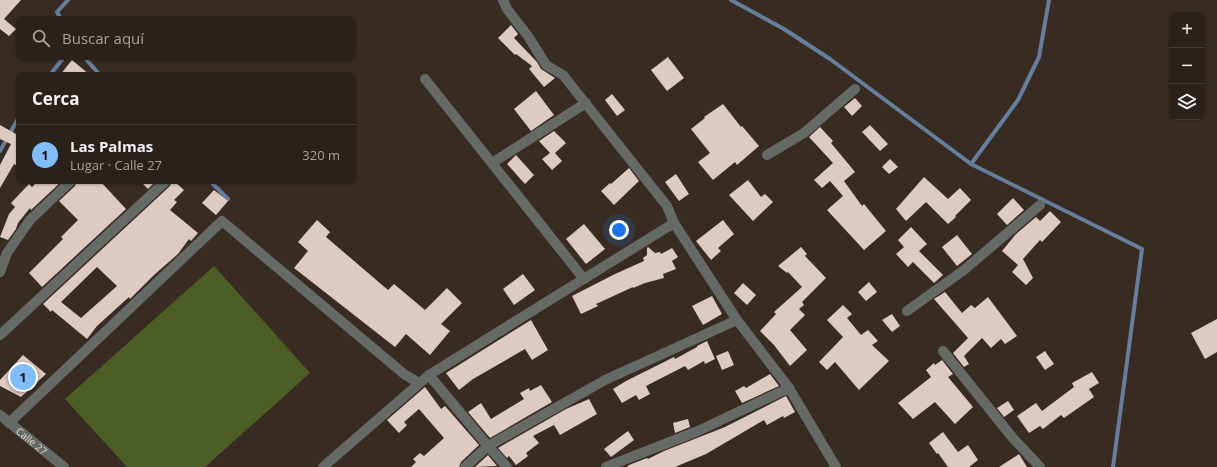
<!DOCTYPE html>
<html lang="es">
<head>
<meta charset="utf-8">
<style>
  body { margin:0; font-family:"Open Sans",sans-serif; background:#362e27; color:#f1f3f6 }
  .controls { position:absolute; right:12px; top:12px; display:grid; overflow:hidden; border-radius:8px; box-shadow:0 1px 3px #0004 }
  .controls button { width:36px; height:36px; display:grid; place-items:center; padding:0; border:0; border-bottom:1px solid #463e39; background:#2a211a; color:#f1f3f6; font:20px sans-serif }
  .you { position:absolute; left:619px; top:230px; width:14px; height:14px; margin:-10px; border:3px solid #fff; border-radius:50%; background:#1a73e8; box-shadow:0 0 0 6px #1a73e833 }
  .badge { display:grid; place-items:center; width:26px; height:26px; border-radius:50%; background:#80bdfa; color:#111; font-size:13px; font-weight:700 }
  .pin { position:absolute; translate:-50% -50%; border:2px solid #fff; box-shadow:0 1px 4px #0006 }
  .list { margin:0; padding:0; list-style:none }
  h2 { display:flex; justify-content:space-between; align-items:center; height:52px; margin:0; padding:0 16px; font-size:17px }
  h2 small { font-size:13px; font-weight:400; color:#a5a3a2 }
  .list li { display:grid; grid-template-columns:26px 1fr auto; gap:12px; align-items:center; box-sizing:border-box; height:60px; padding:0 16px; border-top:1px solid #463e39 }
  .list b { display:block; font-size:15px; white-space:nowrap }
  .list p { margin:0; font-size:13px; white-space:nowrap; color:#a5a3a2 }
  .list em { font-size:13px; font-style:normal; color:#a5a3a2 }
  .icon { flex:none; width:22px; height:22px; fill:none; stroke:currentColor; stroke-width:2; stroke-linecap:round; stroke-linejoin:round }
  .map { position:relative; flex:none; width:1217px; height:467px; overflow:hidden }
  .search { position:absolute; background:#2a211a; box-shadow:0 1px 3px #0004; left:16px; top:16px; width:340px; height:44px; display:flex; align-items:center; gap:10px; box-sizing:border-box; padding:0 14px; border-radius:8px; color:#a5a3a2; font-size:15px }
  .panel { position:absolute; background:#2a211a; box-shadow:0 1px 3px #0004; left:16px; top:72px; width:340px; height:112px; border-radius:8px }
  .map>svg:first-child { display:block }
  .green { fill:#4c5e26 }
  .lines { fill:none; stroke-linecap:round; stroke-linejoin:round }
  .stream { stroke:#647e9c; stroke-width:4 }
  .building { fill:#ddcac2; fill-rule:evenodd }
  .minor { stroke:#666a64; stroke-width:10 }
  .labels { text-anchor:middle; dominant-baseline:central; stroke-width:4; stroke-linejoin:round; paint-order:stroke }
  .street-label { font-size:10px; fill:#dfd7d1; stroke:#1b1511 }
</style>
</head>
<body>
<div class="map">
<svg width="1217" height="467" viewBox="0 0 1217 467">
  <rect width="100%" height="100%" fill="#382c22"/>
  <polygon class="green" points="214,266 310,373 205,467 127,467 65,399"/>
  <g class="lines">
    <g class="stream">
      <polyline points="731,0 784,29 830,59 971,164 1142,249 1113,467"/>
      <polyline points="61,19 57,12 68,0"/>
      <polyline points="84,57 100,75"/>
      <polyline points="50,75 64,57"/>
      <polyline points="0,151 19,117"/>
      <polyline points="971,164 1018,100 1039,57 1049,0"/>
      <polyline points="210,181 228,199"/>
    </g>
  </g>
  <g class="building">
    <polygon points="0,0 21,0 4,19 16,29 9,36 0,29"/>
    <polygon points="511,25 518,34 514,38 537,62 541,69 555,78 544,87 529,69 532,66 516,54 515,55 498,38"/>
    <polygon points="668,57 684,78 667,91 651,70"/>
    <polygon points="72,60 90,75 60,75"/>
    <polygon points="536,91 554,115 531,131 514,109"/>
    <polygon points="612,94 625,110 617,116 605,100"/>
    <polygon points="855,98 862,106 852,116 844,107"/>
    <polygon points="723,104 741,127 742,126 759,146 737,165 735,162 713,180 698,162 710,153 691,129 705,118 704,117"/>
    <polygon points="0,125 16,134 19,128 19,160 16,165 14,164 0,188 0,165 11,144 0,139"/>
    <polygon points="870,125 888,144 880,151 862,132"/>
    <polygon points="820,127 833,141 831,143 855,172 844,181 862,206 864,204 886,231 864,250 827,210 843,196 830,181 822,188 814,180 833,163 809,137"/>
    <polygon points="554,131 566,143 555,153 562,161 552,170 542,159 550,153 539,141"/>
    <polygon points="516,155 534,175 525,184 507,164"/>
    <polygon points="890,159 898,167 889,174 882,167"/>
    <polygon points="629,168 639,181 614,205 601,191 610,183 611,184"/>
    <polygon points="676,174 689,194 679,201 665,182"/>
    <polygon points="924,177 948,199 960,188 971,200 955,216 956,217 948,224 926,202 906,221 896,209"/>
    <polygon points="748,180 761,197 765,194 773,202 753,221 729,195"/>
    <polygon points="38,181 62,181 31,210 30,208 18,223 16,229 8,240 0,237 9,214 15,207 11,203 29,184 32,187"/>
    <polygon points="77,181 100,181 126,209 42,287 29,273 63,239 61,237 78,220 59,201 75,186"/>
    <polygon points="140,181 156,181 148,189"/>
    <path d="M172,181H174L184,190L174,200L177,202L170,210L198,233L191,241L189,239L178,254L154,275L130,299L129,297L97,326L87,339L52,310L51,312L43,304L170,186ZM97,267L117,286L81,318L61,302Z"/>
    <polygon points="214,190 228,201 216,215 202,203"/>
    <polygon points="1013,198 1024,210 1007,225 997,214"/>
    <polygon points="1050,211 1061,222 1042,242 1040,240 1023,259 1033,278 1026,285 1012,272 1018,265 1002,251 1016,234 1036,217 1040,221"/>
    <polygon points="317,220 330,232 326,237 388,290 394,284 425,310 447,288 462,303 441,324 450,331 430,355 406,334 395,347 294,268 308,251 298,242"/>
    <polygon points="723,220 734,234 718,248 721,251 711,260 696,241"/>
    <polygon points="584,224 605,249 586,264 566,239"/>
    <polygon points="911,227 927,244 919,251 943,275 934,283 913,262 908,267 896,254 904,247 898,240"/>
    <polygon points="957,235 972,254 957,266 942,247"/>
    <polygon points="648,247 655,253 660,252 661,254 672,248 678,257 672,261 676,269 663,274 664,278 645,283 633,288 633,287 596,304 598,306 581,314 572,296 615,274 644,261 643,258 647,255 647,248"/>
    <polygon points="801,247 807,254 805,256 826,278 802,302 804,305 799,309 805,315 790,330 807,350 790,366 774,345 760,331 776,314 774,312 802,287 788,272 787,273 778,266"/>
    <polygon points="523,274 535,290 514,305 503,289"/>
    <polygon points="869,282 877,292 866,301 858,292"/>
    <polygon points="743,283 756,295 747,305 734,293"/>
    <polygon points="945,292 962,313 971,305 975,308 988,297 1017,336 1005,344 1001,339 991,348 982,338 964,356 969,364 964,367 953,353 968,338 934,299"/>
    <polygon points="712,296 722,314 703,325 692,306"/>
    <polygon points="843,305 852,314 847,318 861,335 868,330 878,341 872,345 889,361 859,390 835,362 827,370 819,362 843,337 827,320"/>
    <polygon points="892,314 900,326 892,332 882,320"/>
    <polygon points="1217,319 1217,352 1205,359 1191,333"/>
    <polygon points="531,320 548,350 532,360 525,349 473,379 459,390 446,373"/>
    <polygon points="707,341 715,359 705,364 704,361 688,370 685,366 646,386 650,394 639,400 636,395 622,403 613,389 626,381 674,357 675,359 697,347 697,346"/>
    <polygon points="728,351 734,365 722,370 716,356"/>
    <polygon points="1045,351 1054,364 1045,370 1036,357"/>
    <polygon points="23,355 46,374 21,397 0,386 0,380"/>
    <polygon points="942,360 953,374 948,377 973,407 955,424 935,402 913,419 898,403 931,377 926,370 934,363 935,365"/>
    <polygon points="1092,372 1099,383 1089,389 1094,397 1064,418 1061,415 1043,429 1040,426 1029,433 1017,416 1036,403 1042,411 1074,387 1072,383"/>
    <polygon points="770,374 779,386 742,403 735,391 744,386 746,388"/>
    <polygon points="541,385 552,402 490,438 468,412 481,403 491,419 524,399 520,393 529,388 530,391"/>
    <polygon points="425,387 441,409 445,406 479,445 461,462 459,467 411,467 416,462 413,459 420,453 424,456 444,438 419,409 404,422 407,425 399,433 387,420"/>
    <polygon points="786,396 795,412 784,418 783,416 767,425 764,420 706,454 675,467 627,467 629,465 647,458 648,459 664,451 725,427"/>
    <polygon points="589,399 597,414 560,435 554,425 533,436 539,443 526,453 528,456 516,465 509,456 507,458 498,448 566,409"/>
    <polygon points="1008,401 1014,410 1004,417 997,408"/>
    <polygon points="688,419 690,427 675,433 673,423"/>
    <polygon points="628,431 634,440 611,457 604,449"/>
    <polygon points="943,432 958,452 968,445 978,460 969,467 948,467 938,453 937,454 929,443"/>
    <polygon points="1019,454 1027,467 999,467"/>
    <polygon points="488,455 497,466 475,467"/>
  </g>
  <g class="lines">
    <g class="minor">
      <polyline points="503,0 507,9 528,36 546,65 563,75 667,206 674,223 737,320 789,388 836,467"/>
      <polyline points="425,79 584,279"/>
      <polyline points="767,155 804,133 855,89"/>
      <polyline points="492,163 586,103"/>
      <polyline points="0,272 7,253 30,220 71,181"/>
      <polyline points="907,311 964,270 1040,205"/>
      <polyline points="0,335 166,181"/>
      <polyline points="943,351 1012,437 1040,467"/>
      <polyline points="429,375 488,446 507,467"/>
      <path id="s1" d="M0,415L64,467"/>
      <polyline points="9,423 222,221 404,374 419,383"/>
      <polyline points="323,467 429,375 674,223"/>
      <polyline points="465,467 488,446 605,380 737,320"/>
      <polyline points="606,467 698,431 789,388"/>
    </g>
  </g>
  <g class="labels">
    <g class="street-label">
      <text stroke="none"><textPath href="#s1" startOffset="41">Calle 27</textPath></text>
    </g>
  </g>
</svg>
<div class="controls">
<button>+</button>
<button>−</button>
<button><svg class="icon" aria-label="layers" viewBox="0 0 24 24"><path d="M12 4l9 5-9 5-9-5zM3 14l9 5 9-5"/></svg></button>
</div>
<div class="you"></div>
<div class="pin badge" style="left:23px;top:377px">1</div>
<div class="search"><svg class="icon" aria-label="search" viewBox="0 0 24 24"><circle cx="10" cy="10" r="6"/><path d="M15 15l6 6"/></svg>Buscar aquí</div>
<section class="panel">
<h2>Cerca<small></small></h2>
<ul class="list">
<li><span class="badge">1</span><div><b>Las Palmas</b><p>Lugar · Calle 27</p></div><em>320 m</em></li>
</ul>
</section>
</div>
</body>
</html>
